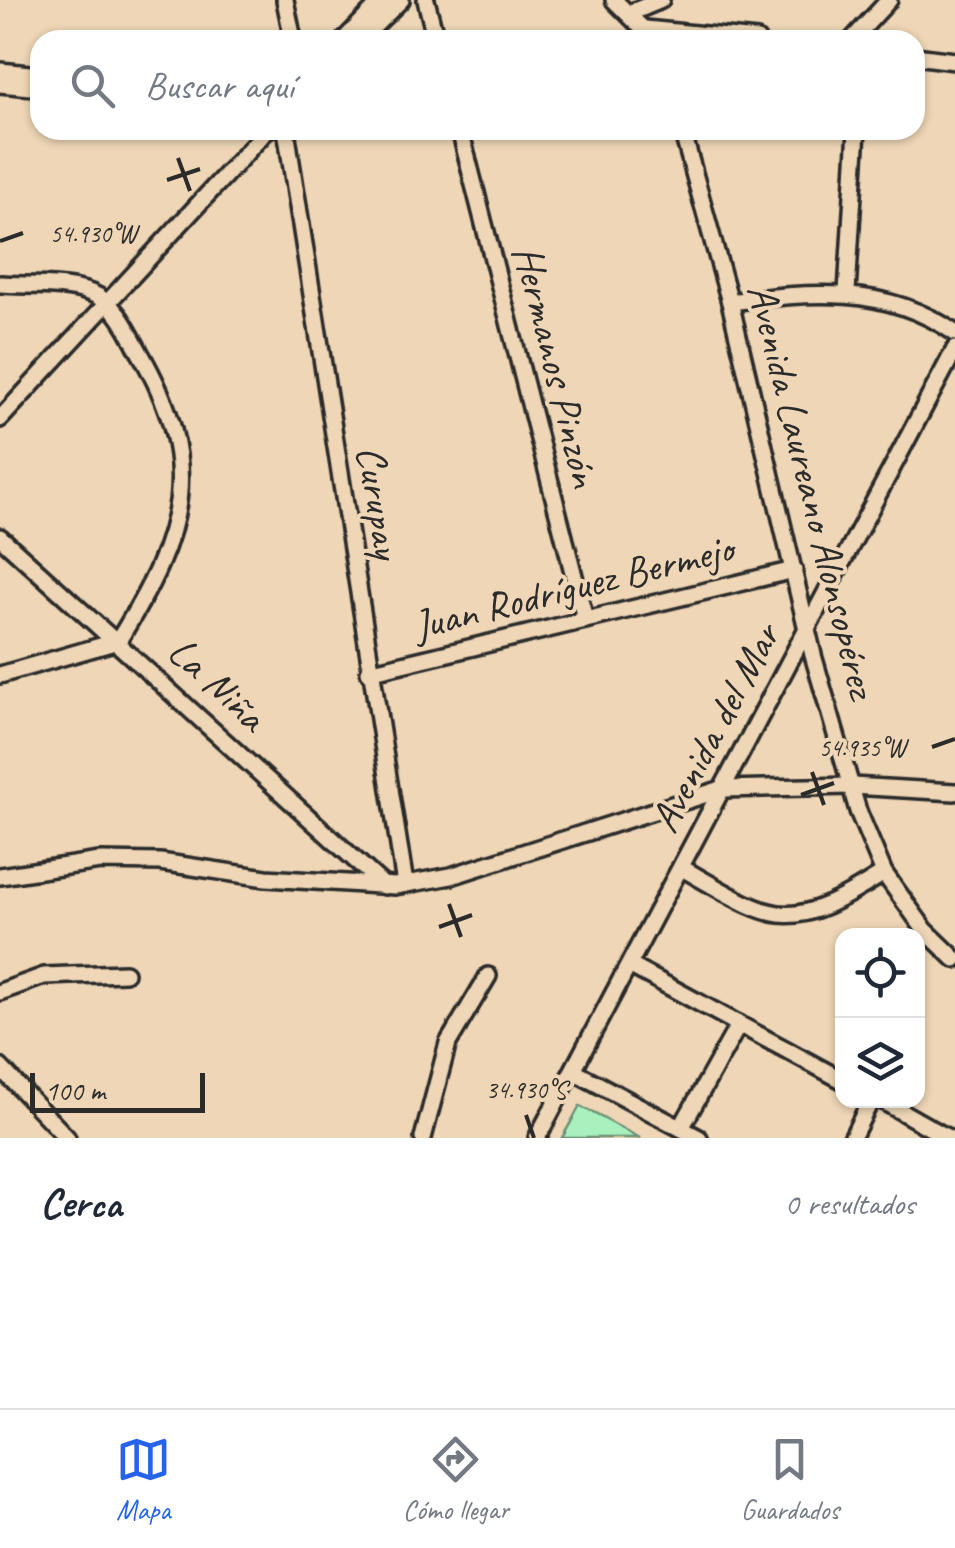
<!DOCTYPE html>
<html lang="es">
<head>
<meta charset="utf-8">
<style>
  body { margin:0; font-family:Caveat,sans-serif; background:#f2f2f3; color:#1f2937 }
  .controls { position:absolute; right:30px; bottom:30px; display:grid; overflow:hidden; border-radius:20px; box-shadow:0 2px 8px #0004 }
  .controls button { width:90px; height:90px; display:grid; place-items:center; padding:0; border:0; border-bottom:2px solid #e0e1e3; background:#fff; color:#1f2937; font:50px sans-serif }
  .scale { position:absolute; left:30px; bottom:25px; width:175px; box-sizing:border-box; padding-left:10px; border:5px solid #2b2b2b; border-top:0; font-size:28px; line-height:35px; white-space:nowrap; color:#2b2b2b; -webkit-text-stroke:8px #eed6b6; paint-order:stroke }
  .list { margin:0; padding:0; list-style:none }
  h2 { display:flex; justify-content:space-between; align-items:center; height:130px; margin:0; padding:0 40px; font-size:42px }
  h2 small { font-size:32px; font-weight:400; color:#747a83 }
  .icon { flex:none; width:55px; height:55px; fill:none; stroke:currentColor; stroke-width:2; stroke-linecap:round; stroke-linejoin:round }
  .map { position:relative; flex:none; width:955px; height:1138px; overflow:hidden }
  .search { position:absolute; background:#fff; box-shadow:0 2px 8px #0004; left:30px; right:30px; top:30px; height:110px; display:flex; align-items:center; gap:25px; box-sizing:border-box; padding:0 35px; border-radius:30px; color:#747a83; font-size:38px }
  .sheet { height:270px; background:#fff }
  nav { display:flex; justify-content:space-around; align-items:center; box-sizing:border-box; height:140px; border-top:2px solid #e0e1e3; background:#fff; font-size:28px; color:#747a83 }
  nav a { display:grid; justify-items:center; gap:5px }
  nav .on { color:#2563eb }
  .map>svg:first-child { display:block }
  .green { fill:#a8f0be; stroke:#6a8e74; stroke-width:2.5 }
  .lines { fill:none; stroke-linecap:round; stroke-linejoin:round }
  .minor-casing { stroke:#2b2b2b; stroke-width:22 }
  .minor { stroke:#eed6b6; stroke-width:15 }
  .ticks { fill:none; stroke:#2b2b2b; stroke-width:4 }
  .labels { text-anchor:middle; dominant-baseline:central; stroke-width:8; stroke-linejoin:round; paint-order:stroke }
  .street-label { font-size:42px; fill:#2b2b2b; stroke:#eed6b6 }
  .ticks-label { font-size:25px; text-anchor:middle; fill:#2b2b2b; stroke:#eed6b6; stroke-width:8; stroke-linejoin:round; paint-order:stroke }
</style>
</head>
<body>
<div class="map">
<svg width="955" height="1138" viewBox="0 0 955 1138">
  <rect width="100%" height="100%" fill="#eed6b6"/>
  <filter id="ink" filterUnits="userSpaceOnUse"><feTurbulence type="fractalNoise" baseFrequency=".01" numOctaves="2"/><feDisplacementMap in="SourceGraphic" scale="20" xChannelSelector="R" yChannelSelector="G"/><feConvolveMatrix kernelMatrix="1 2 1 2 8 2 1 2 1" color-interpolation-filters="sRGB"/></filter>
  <g filter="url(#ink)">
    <polygon class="green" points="580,1106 640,1138 562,1138"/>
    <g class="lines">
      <g class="minor-casing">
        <g id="minor">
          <polyline points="285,0 293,40"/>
          <polyline points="426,0 436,40"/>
          <polyline points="614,0 650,36"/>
          <polyline points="630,13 661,0"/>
          <polyline points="645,29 757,40"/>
          <polyline points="344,40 383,0"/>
          <polyline points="360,40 401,0"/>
          <polyline points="852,40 889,0"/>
          <polyline points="915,56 955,61"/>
          <polyline points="0,71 40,75"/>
          <polyline points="0,84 40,88"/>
          <polyline points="286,130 405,884"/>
          <polyline points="460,130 585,619"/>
          <polyline points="682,130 730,302 813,655 858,811 884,873 925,930 955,959"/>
          <path d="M0,284C27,286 66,283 91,293C115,302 128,330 139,351C205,466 185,533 118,641L0,675"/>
          <polyline points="847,292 857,130"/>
          <path d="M730,302C808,292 886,284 955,333"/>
          <polyline points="0,419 267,130"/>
          <polyline points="0,537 384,886"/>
          <polyline points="369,672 794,570"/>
          <path d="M682,868C778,923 786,935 884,873"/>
          <polyline points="0,876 100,861 160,862 266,878 395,886 451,876 722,789 852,786 955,792"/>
          <polyline points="631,966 842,1080"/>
          <polyline points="0,992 44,976 125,973"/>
          <polyline points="0,1067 67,1138"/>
          <polyline points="573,1071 699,1138"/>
          <polyline points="881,1100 948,1138"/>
          <polyline points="681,1128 739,1024"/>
          <polyline points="423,1138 448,1043 488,976"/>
          <polyline points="537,1138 955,349"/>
          <polyline points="852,1138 871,1100"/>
        </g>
      </g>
      <use href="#minor" class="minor"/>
    </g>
  </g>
  <path class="ticks" d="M178,158L190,191M167,180L200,169M0,241L23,233M932,747L955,739M812,772L824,805M801,795L834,783M449,904L461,937M439,927L472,915M526,1115L534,1138"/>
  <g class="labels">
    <g class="street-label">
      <text transform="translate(556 366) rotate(76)">Hermanos Pinzón</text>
      <text transform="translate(812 491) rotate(76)">Avenida Laureano Alonsopérez</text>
      <text transform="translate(379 502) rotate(81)">Curupay</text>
      <text transform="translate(573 587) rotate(-14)">Juan Rodríguez Bermejo</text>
      <text transform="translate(217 684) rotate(43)">La Niña</text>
      <text transform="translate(715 728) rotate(-62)">Avenida del Mar</text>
    </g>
  </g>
  <g class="ticks-label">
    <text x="93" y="242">54.930°W</text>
    <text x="862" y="756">54.935°W</text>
    <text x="526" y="1098">34.930°S</text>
  </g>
</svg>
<div class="controls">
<button><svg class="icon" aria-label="locate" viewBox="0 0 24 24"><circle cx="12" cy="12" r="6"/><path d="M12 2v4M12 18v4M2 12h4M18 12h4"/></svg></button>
<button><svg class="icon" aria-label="layers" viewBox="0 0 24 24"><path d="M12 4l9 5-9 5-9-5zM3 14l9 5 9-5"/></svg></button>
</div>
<div class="scale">100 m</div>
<div class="search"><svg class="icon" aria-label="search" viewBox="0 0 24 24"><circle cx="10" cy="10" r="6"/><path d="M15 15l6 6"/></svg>Buscar aquí</div>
</div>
<section class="sheet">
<h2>Cerca<small>0 resultados</small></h2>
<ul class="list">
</ul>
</section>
<nav>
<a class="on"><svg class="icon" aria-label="map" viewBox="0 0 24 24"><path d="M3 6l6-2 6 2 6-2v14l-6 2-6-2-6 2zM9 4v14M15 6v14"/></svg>Mapa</a>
<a><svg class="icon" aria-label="directions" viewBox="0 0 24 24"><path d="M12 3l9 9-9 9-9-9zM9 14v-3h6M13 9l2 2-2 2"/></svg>Cómo llegar</a>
<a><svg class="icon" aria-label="saved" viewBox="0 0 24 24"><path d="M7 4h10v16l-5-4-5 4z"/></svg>Guardados</a>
</nav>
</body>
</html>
